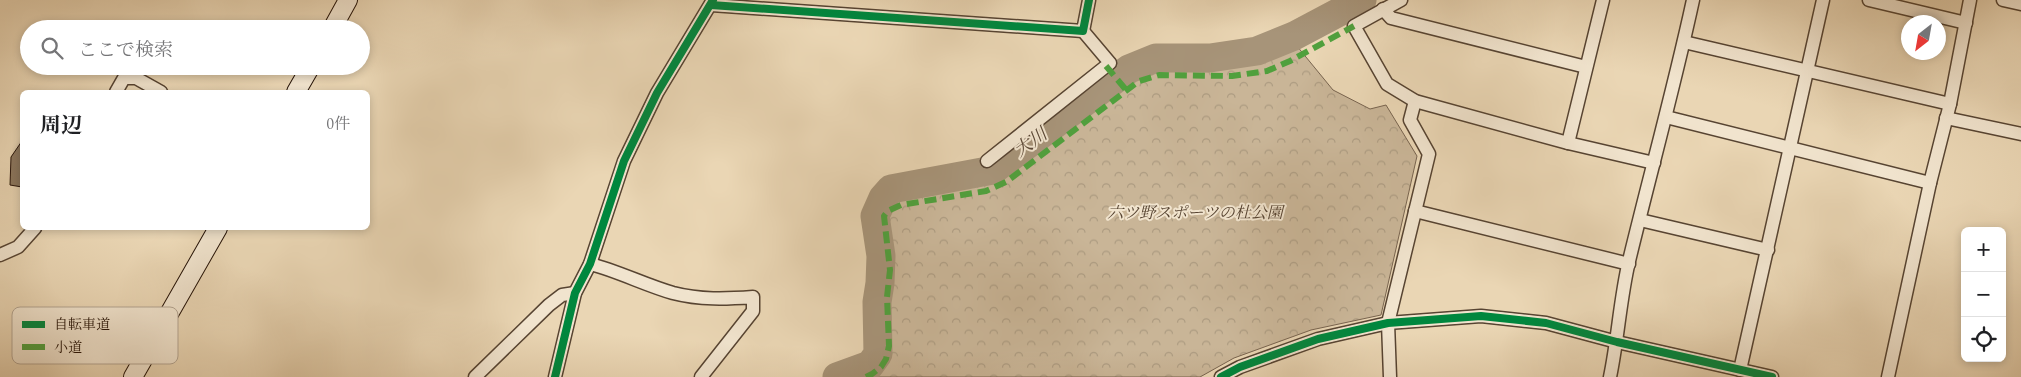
<!DOCTYPE html>
<html lang="ja">
<head>
<meta charset="utf-8">
<style>
  body { margin:0; font-family:"EB Garamond","Noto Serif JP",serif; background:#f6f6f6; color:#202124 }
  .controls { position:absolute; right:15px; bottom:15px; display:grid; overflow:hidden; border-radius:8px; box-shadow:0 2px 8px #0003 }
  .controls button { width:45px; height:45px; display:grid; place-items:center; padding:0; border:0; border-bottom:1px solid #e0e0e0; background:#fff; color:#202124; font:25px sans-serif }
  .compass { position:absolute; left:1901px; top:15px; width:45px; height:45px; border-radius:50%; background:#fff; box-shadow:0 2px 8px #0003; rotate:211deg }
  .list { margin:0; padding:0; list-style:none }
  h2 { display:flex; justify-content:space-between; align-items:center; height:65px; margin:0; padding:0 20px; font-size:21px }
  h2 small { font-size:16px; font-weight:400; color:#757577 }
  .icon { flex:none; width:28px; height:28px; fill:none; stroke:currentColor; stroke-width:2; stroke-linecap:round; stroke-linejoin:round }
  .map { position:relative; flex:none; width:2021px; height:377px; overflow:hidden }
  .search { position:absolute; background:#fff; box-shadow:0 2px 8px #0003; left:20px; top:20px; width:350px; height:55px; display:flex; align-items:center; gap:12px; box-sizing:border-box; padding:0 18px; border-radius:28px; color:#757577; font-size:19px }
  .panel { position:absolute; background:#fff; box-shadow:0 2px 8px #0003; left:20px; top:90px; width:350px; height:140px; border-radius:8px }
  .map>svg:first-child { display:block }
  .park { fill:url(#park-crowns); stroke:#78644f }
  .lines { fill:none; stroke-linecap:round; stroke-linejoin:round }
  .river { stroke:#a79479; stroke-width:29 }
  .building { fill:#8c7861; stroke:#261307; filter:url(#shadow) }
  .street-casing { stroke:#574432; stroke-width:15 }
  .secondary-casing { stroke:#261307; stroke-width:20 }
  .street { stroke:#f1e4ce; stroke-width:12 }
  .secondary { stroke:#f1e4ce; stroke-width:18 }
  .quiet { stroke:#50a03d; stroke-width:6; stroke-dasharray:12 6; stroke-linecap:butt }
  .cycleway-casing { stroke:#f1e4ce; stroke-width:11 }
  .cycleway { stroke:#00873e; stroke-width:8 }
  .labels { text-anchor:middle; dominant-baseline:central; stroke-width:4; stroke-linejoin:round; paint-order:stroke }
  .park-label { font-size:16px; font-style:italic; fill:#574432; stroke:#f1e4ce }
  .water-label { font-size:18px; font-style:italic; fill:#5a4735; stroke:#f1e4ce }
  .key { fill:#f1e4ce; stroke:#b4a592; stroke-width:1 }
  .key-label { font-size:14px; fill:#261307 }
</style>
</head>
<body>
<div class="map">
<svg width="2021" height="377" viewBox="0 0 2021 377">
  <defs>
    <pattern id="park-crowns" width="20" height="18" patternUnits="userSpaceOnUse" patternTransform="scale(1.25)"><rect width="20" height="18" fill="#c9b597"/><path d="M2 6a3 3 0 1 1 6 0M12 15a3 3 0 1 1 6 0" fill="none" stroke="#ac9b81"/></pattern>
    <filter id="shadow"><feDropShadow dx="4.5" dy="-4.5" stdDeviation="2.5" flood-color="#0004"/></filter>
  </defs>
  <rect width="100%" height="100%" fill="#ead6b4"/>
  <filter id="stains"><feTurbulence type="fractalNoise" baseFrequency=".004" numOctaves="4"/><feColorMatrix values="0 0 0 0 .2 0 0 0 0 .09 0 0 0 0 .02 0 0 0 .5 -.17"/></filter>
  <radialGradient id="worn" r=".72"><stop offset=".6" stop-color="#630" stop-opacity="0"/><stop offset="1" stop-color="#630" stop-opacity=".3"/></radialGradient>
  <polygon class="park" points="1292,40 1333,90 1370,109 1386,105 1417,156 1381,315 1311,330 1234,358 1200,377 853,377 873,368 880,361 883,350 883,307 885,263 879,215 884,201 893,192 994,173 1129,72 1157,61 1211,60 1258,53"/>
  <g class="lines">
    <polyline class="river" points="837,377 870,365 878,354 877,302 880,283 881,256 875,216 883,198 891,189 993,170 1129,69 1156,58 1210,58 1257,51 1294,36 1362,0"/>
  </g>
  <polygon class="building" points="22,141 22,187 10,185 11,157"/>
  <g class="lines">
    <g class="street-casing">
      <g id="street">
        <polyline points="1401,0 1354,26 1387,84 1415,101 1568,143 1654,163"/>
        <polyline points="1869,0 1966,23"/>
        <polyline points="2003,0 2021,4"/>
        <polyline points="711,5 1083,31 1089,0"/>
        <polyline points="1383,9 1391,18 1586,67"/>
        <polyline points="1684,42 1950,104"/>
        <polyline points="116,92 124,78 136,78 161,92"/>
        <polyline points="1666,117 1930,183"/>
        <polyline points="1946,118 2021,134"/>
        <polyline points="1568,143 1603,0"/>
        <polyline points="987,161 1110,63 1083,31"/>
        <polyline points="1415,211 1629,264"/>
        <polyline points="1640,220 1768,250"/>
        <polyline points="0,255 18,247 35,228"/>
        <path d="M590,264C618,271 645,285 673,293C700,300 726,299 753,297V311L701,377"/>
        <polyline points="1740,370 1823,0"/>
        <polyline points="475,377 549,305 562,295 575,293"/>
        <polyline points="555,377 575,293 590,264 624,161 657,93 713,0"/>
        <polyline points="1221,377 1240,367 1318,339 1388,323 1481,316 1546,323 1617,342 1772,377"/>
        <polyline points="1390,377 1388,323 1429,154 1410,120 1415,101"/>
        <path d="M1610,377C1618,339 1620,299 1629,261C1650,174 1674,88 1693,0"/>
        <polyline points="1888,377 1930,183 1950,104 1970,0"/>
      </g>
    </g>
    <g class="secondary-casing">
      <g id="secondary">
        <polyline points="332,29 348,0"/>
        <polyline points="296,92 311,66"/>
        <polyline points="133,377 218,228"/>
      </g>
    </g>
    <use href="#street" class="street"/>
    <use href="#secondary" class="secondary"/>
    <g class="quiet">
      <polyline points="1106,66 1127,91"/>
      <polyline points="866,377 872,374 881,367 886,359 889,346 887,297 890,270 884,216 888,211 901,205 986,191 1006,182 1139,81 1159,75 1232,76 1267,71 1290,61 1354,26"/>
    </g>
    <g class="cycleway-casing">
      <g id="cycleway">
        <polyline points="711,5 1083,31 1089,0"/>
        <polyline points="555,377 575,293 590,264 624,161 657,93 713,0"/>
        <polyline points="1221,377 1240,367 1318,339 1388,323 1481,316 1546,323 1617,342 1772,377"/>
      </g>
    </g>
    <use href="#cycleway" class="cycleway"/>
  </g>
  <g class="labels">
    <g class="park-label">
      <text x="1195" y="212">六ツ野スポーツの杜公園</text>
    </g>
    <g class="water-label">
      <text transform="translate(1030 142) rotate(-36)">大川</text>
    </g>
  </g>
  <rect x="12" y="307" width="166" height="57" rx="8" class="key"/>
  <rect x="22" y="321" width="23" height="7" fill="#00873e"/>
  <rect x="22" y="344" width="23" height="6" fill="#50a03d"/>
  <g class="key-label">
    <text x="54" y="329">自転車道</text>
    <text x="54" y="352">小道</text>
  </g>
  <rect width="100%" height="100%" filter="url(#stains)"/>
  <rect width="100%" height="100%" fill="url(#worn)"/>
</svg>
<div class="controls">
<button>+</button>
<button>−</button>
<button><svg class="icon" aria-label="locate" viewBox="0 0 24 24"><circle cx="12" cy="12" r="6"/><path d="M12 2v4M12 18v4M2 12h4M18 12h4"/></svg></button>
</div>
<svg class="compass" viewBox="-18 -18 36 36"><path d="M0-13l5 13h-10z" fill="#e53935"/><path d="M0 13l5-13h-10z" fill="#757577"/></svg>
<div class="search"><svg class="icon" aria-label="search" viewBox="0 0 24 24"><circle cx="10" cy="10" r="6"/><path d="M15 15l6 6"/></svg>ここで検索</div>
<section class="panel">
<h2>周辺<small>0件</small></h2>
<ul class="list">
</ul>
</section>
</div>
</body>
</html>
